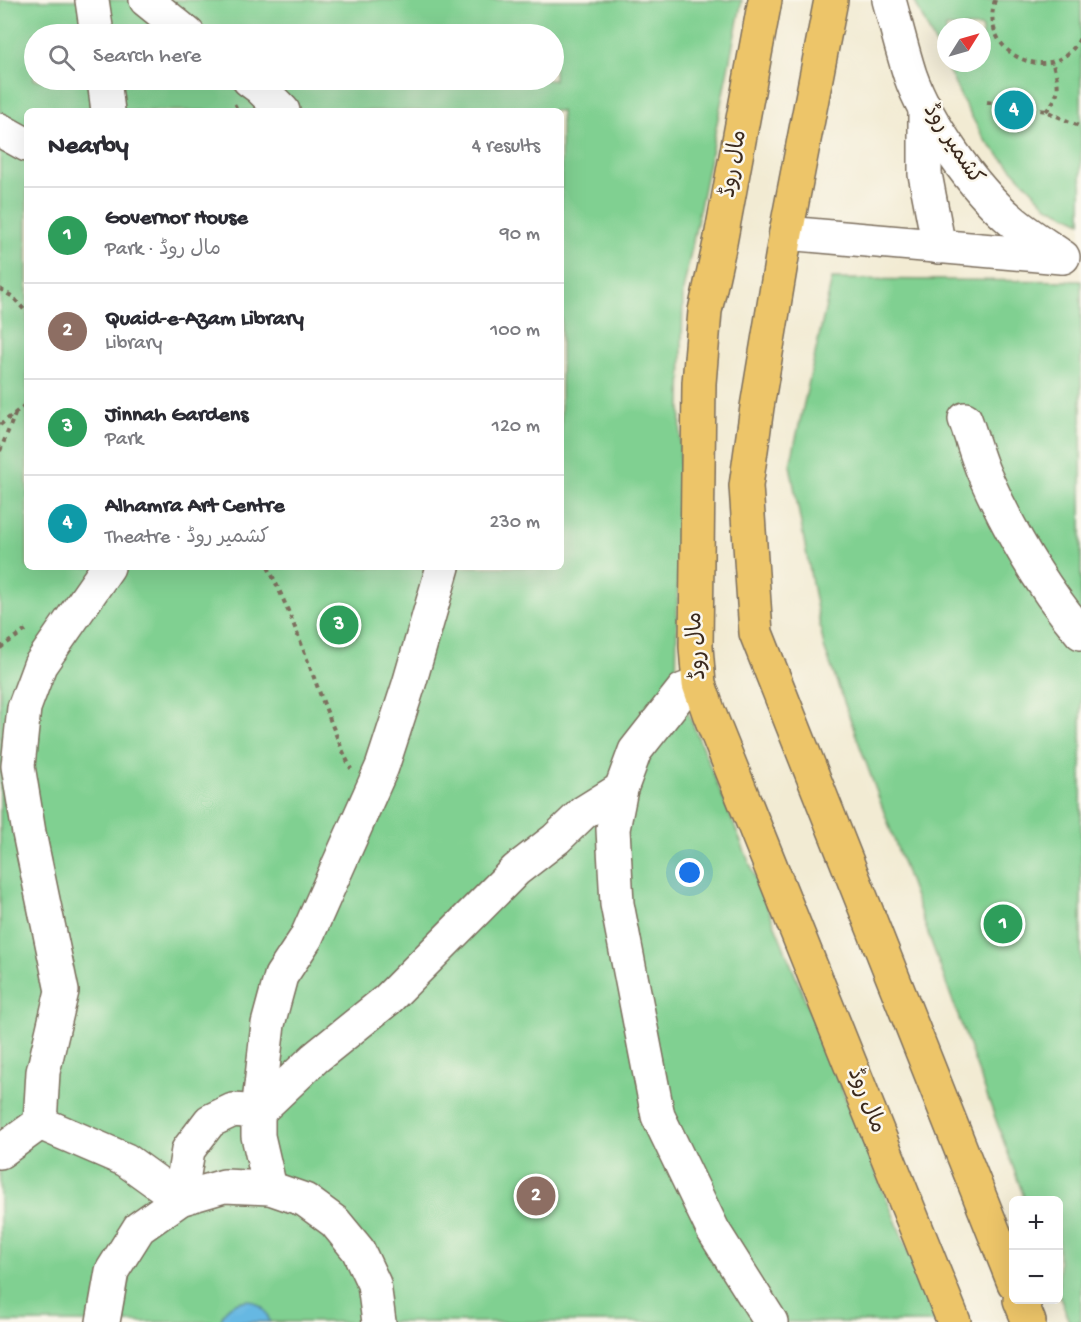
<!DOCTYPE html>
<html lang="en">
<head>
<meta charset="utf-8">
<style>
  body { margin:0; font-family:"Gochi Hand","Playpen Sans Arabic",sans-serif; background:#f2f2f3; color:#2b2b33 }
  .controls { position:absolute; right:18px; bottom:18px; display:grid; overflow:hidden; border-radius:9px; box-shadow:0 6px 24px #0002 }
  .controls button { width:54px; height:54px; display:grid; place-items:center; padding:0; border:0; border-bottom:2px solid #e1e1e2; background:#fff; color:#2b2b33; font:30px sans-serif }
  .compass { position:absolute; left:937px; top:18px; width:54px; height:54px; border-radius:50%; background:#fff; box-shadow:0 6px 24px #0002; rotate:53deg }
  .you { position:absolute; left:690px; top:873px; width:21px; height:21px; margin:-15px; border:4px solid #fff; border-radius:50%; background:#1a73e8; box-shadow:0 0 0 9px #1a73e833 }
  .badge { display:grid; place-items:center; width:39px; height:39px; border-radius:50%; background:#db2777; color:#fff; font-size:20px; font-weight:700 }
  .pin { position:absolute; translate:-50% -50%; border:3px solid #fff; box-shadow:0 2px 6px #0006 }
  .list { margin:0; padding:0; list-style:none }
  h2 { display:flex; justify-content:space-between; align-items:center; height:78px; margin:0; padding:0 24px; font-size:26px }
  h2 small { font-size:20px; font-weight:400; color:#7c7c81 }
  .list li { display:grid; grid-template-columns:39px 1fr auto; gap:18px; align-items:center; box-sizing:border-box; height:96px; padding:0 24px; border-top:2px solid #e1e1e2 }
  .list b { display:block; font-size:22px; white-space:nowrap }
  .list p { margin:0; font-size:20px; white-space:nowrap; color:#7c7c81 }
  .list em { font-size:20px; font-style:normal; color:#7c7c81 }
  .icon { flex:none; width:33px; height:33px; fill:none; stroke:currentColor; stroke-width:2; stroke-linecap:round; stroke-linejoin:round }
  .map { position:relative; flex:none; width:1081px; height:1322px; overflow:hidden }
  .search { position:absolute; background:#fff; box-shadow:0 6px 24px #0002; left:24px; top:24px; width:540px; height:66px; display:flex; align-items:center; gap:15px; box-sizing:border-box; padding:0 21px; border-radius:33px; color:#7c7c81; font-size:22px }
  .panel { position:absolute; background:#fff; box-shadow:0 6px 24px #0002; left:24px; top:108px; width:540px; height:462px; border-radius:9px }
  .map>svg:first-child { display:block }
  .green { fill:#80d091; stroke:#5e7d58; stroke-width:1.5; fill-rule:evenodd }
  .water { fill:#66b8e2; stroke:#507180; stroke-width:1.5 }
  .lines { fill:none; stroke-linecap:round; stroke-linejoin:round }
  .minor-casing { stroke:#7b6e5d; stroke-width:36 }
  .major-casing { stroke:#7b6e5d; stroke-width:36 }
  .path { stroke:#7b6e5d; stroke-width:4; stroke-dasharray:4.5 4.5; stroke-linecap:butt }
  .minor { stroke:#fff; stroke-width:33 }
  .major { stroke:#edc569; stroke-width:33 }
  .labels { text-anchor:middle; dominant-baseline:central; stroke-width:5; stroke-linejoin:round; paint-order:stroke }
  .street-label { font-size:22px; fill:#3b2a1e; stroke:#fbf7ec }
</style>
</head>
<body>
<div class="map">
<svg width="1081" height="1322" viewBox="0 0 1081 1322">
  <rect width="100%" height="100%" fill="#fbf7ec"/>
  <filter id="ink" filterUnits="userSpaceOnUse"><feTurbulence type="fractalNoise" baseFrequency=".0167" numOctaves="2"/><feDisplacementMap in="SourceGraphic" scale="12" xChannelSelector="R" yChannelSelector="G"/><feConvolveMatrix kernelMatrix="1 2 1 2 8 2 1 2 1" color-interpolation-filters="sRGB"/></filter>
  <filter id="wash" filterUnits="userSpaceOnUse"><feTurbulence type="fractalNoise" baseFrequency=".008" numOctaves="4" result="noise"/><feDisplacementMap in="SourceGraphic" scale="24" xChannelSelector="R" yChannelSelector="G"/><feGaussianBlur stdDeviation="1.35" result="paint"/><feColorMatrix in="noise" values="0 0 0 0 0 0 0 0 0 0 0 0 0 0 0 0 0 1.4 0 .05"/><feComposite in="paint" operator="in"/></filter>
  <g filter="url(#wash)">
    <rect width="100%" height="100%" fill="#f2ebd3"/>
    <g class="green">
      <path d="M0,0H742L683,291L676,683L937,1322H0ZM34,34H554V80H34ZM27,111H561V567H27Z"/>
      <path d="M914,0H1081V222L1047,206L984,139L962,99ZM946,27H982V63H946Z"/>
      <polygon points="832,279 1081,281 1081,1322 1069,1322 1059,1293 1058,1200 1025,1200 824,647 790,465"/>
    </g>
    <path class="water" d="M250,1300C261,1305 266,1310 270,1322H221C223,1306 235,1301 250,1300Z"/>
  </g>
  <g filter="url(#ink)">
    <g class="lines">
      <g class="minor-casing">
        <g id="minor">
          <polyline points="92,0 97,34"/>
          <polyline points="146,0 188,34"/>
          <path d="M889,0C896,25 902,50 910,75C926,121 974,189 1011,220C1027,234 1046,245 1063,257"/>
          <polyline points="104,80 108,111"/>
          <polyline points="249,80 260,88 283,111"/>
          <polyline points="925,107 925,174 939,247"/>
          <polyline points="0,130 27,145"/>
          <polyline points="786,233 1061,257"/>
          <path d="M965,419C972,438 977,458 985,476C1010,532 1041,586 1081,633"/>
          <polyline points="699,684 683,690 635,751 621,789 613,829 617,904 658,1116 713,1230 771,1322"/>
          <polyline points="40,1123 43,1072 62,991 29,833 18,766 24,708 40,665 108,567"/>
          <polyline points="0,1152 40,1123 126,1160 180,1199 188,1150 210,1121 233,1110 258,1112 315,1058 387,1000 516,870 556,839 584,812 621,789"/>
          <polyline points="270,1188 258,1136 258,1112 268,1024 281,976 306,938 382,767 409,684 443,567"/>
          <polyline points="103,1322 112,1271 139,1228 180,1199 224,1186 270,1188 305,1200 335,1222 358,1250 374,1284 379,1322"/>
        </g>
      </g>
      <g class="major-casing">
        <g id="major">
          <polyline points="765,0 720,243 705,311 699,383 696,647 699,684 709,713 954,1322"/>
          <polyline points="831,0 786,233 757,407 746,486 756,633 1014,1283"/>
          <polyline points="1020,1300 1029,1322"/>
        </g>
      </g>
      <g class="path">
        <path d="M995,0C977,57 1057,89 1081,36"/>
        <polyline points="987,102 1046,111 1081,127"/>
        <polyline points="227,111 237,105"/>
        <path d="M1046,111C1062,94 1059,82 1052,62"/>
        <polyline points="0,289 13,297 27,313"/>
        <polyline points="0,425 25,405 27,400"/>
        <polyline points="0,451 16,412"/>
        <path d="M268,567C301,632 320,703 351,769"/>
        <polyline points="0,648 29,628"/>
      </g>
      <use href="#minor" class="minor"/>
      <use href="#major" class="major"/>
    </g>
  </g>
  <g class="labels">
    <g class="street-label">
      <text transform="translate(952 145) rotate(57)">کشمیر روڈ</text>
      <text transform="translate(735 164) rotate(-80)">مال روڈ</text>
      <text transform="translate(698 646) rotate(-94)">مال روڈ</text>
      <text transform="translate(865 1101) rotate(68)">مال روڈ</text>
    </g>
  </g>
</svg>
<div class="controls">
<button>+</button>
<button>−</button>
</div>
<svg class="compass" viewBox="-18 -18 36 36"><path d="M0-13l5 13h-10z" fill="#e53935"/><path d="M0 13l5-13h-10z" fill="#7c7c81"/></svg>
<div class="you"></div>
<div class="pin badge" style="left:1003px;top:924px;background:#2e9e5b">1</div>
<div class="pin badge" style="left:536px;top:1196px;background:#8d6e63">2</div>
<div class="pin badge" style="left:339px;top:625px;background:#2e9e5b">3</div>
<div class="pin badge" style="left:1014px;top:110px;background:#0f9aa8">4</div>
<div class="search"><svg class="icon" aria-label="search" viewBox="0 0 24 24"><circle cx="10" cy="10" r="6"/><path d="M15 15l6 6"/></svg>Search here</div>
<section class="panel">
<h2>Nearby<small>4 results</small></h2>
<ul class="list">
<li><span class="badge" style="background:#2e9e5b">1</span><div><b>Governor House</b><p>Park · مال روڈ</p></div><em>90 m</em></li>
<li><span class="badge" style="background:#8d6e63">2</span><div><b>Quaid-e-Azam Library</b><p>Library</p></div><em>100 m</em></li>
<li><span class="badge" style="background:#2e9e5b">3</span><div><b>Jinnah Gardens</b><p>Park</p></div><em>120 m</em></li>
<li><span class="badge" style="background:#0f9aa8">4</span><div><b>Alhamra Art Centre</b><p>Theatre · کشمیر روڈ</p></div><em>230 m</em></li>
</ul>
</section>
</div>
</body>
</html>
